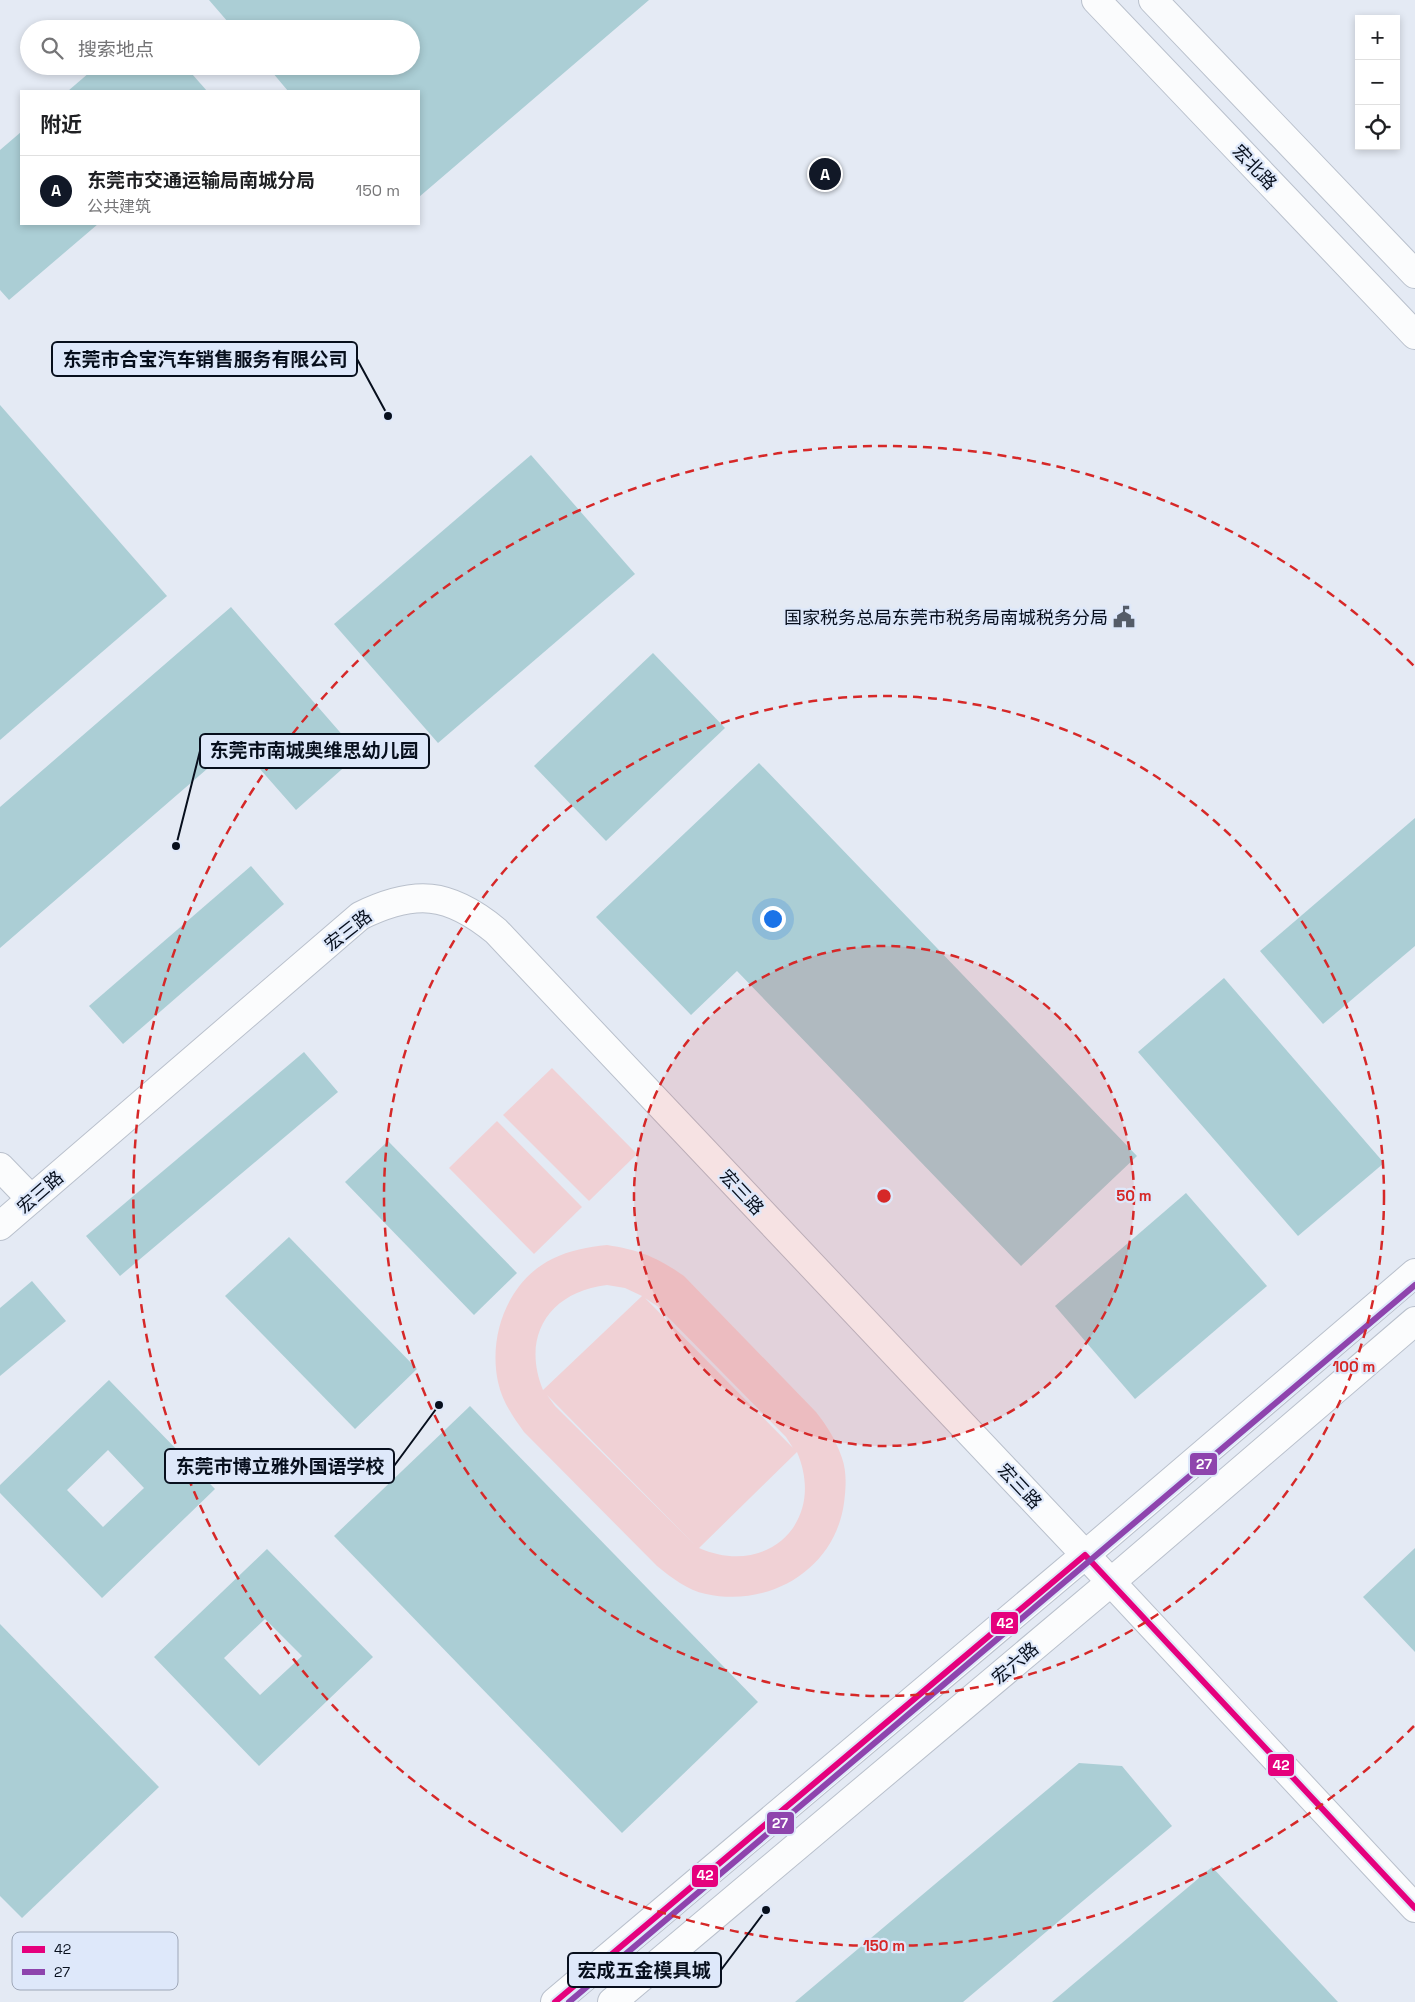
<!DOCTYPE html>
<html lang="zh">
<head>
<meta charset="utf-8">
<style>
  body { margin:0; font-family:"Space Grotesk","Noto Sans SC",sans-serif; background:#f6f6f6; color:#202124 }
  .controls { position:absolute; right:15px; top:15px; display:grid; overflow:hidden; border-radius:0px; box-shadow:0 2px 8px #0003 }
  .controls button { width:45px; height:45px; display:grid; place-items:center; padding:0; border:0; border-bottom:1px solid #e0e0e0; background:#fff; color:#202124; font:25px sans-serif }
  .you { position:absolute; left:772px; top:918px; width:18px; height:18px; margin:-12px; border:4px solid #fff; border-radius:50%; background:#1a73e8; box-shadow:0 0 0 8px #1a73e833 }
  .badge { display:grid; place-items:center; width:32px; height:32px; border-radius:50%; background:#111827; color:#fff; font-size:16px; font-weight:700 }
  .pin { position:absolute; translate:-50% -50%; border:2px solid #fff; box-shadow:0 1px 5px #0006 }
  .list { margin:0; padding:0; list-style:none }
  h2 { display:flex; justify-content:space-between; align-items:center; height:65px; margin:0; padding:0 20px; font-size:21px }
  h2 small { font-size:16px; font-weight:400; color:#757577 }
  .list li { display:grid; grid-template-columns:32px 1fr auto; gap:15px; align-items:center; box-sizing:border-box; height:70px; padding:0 20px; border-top:1px solid #e0e0e0 }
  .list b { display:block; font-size:19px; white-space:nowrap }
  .list p { margin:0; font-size:16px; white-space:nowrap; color:#757577 }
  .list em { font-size:16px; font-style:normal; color:#757577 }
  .icon { flex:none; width:28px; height:28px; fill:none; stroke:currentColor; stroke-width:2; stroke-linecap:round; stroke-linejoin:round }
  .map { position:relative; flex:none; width:1415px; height:2002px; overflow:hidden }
  .search { position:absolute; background:#fff; box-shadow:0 2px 8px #0003; left:20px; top:20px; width:400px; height:55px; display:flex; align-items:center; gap:12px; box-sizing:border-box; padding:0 18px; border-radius:28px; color:#757577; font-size:19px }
  .panel { position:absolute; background:#fff; box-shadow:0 2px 8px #0003; left:20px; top:90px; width:400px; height:135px; border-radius:0px }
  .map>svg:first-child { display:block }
  .green { fill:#f0d1d5; fill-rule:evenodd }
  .building { fill:#abced5; fill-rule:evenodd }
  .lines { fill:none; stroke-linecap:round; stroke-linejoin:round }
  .street-casing { stroke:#b9c0cc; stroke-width:30 }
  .secondary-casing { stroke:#b9c0cc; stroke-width:30 }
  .street { stroke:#fbfcfd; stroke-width:28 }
  .secondary { stroke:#fbfcfd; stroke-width:28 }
  .bus-1-casing { stroke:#dee8fa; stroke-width:10 }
  .bus-2-casing { stroke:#dee8fa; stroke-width:10 }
  .bus-1 { stroke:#e5007d; stroke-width:6 }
  .bus-2 { stroke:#8e44ad; stroke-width:6 }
  .ring { fill:none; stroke:#d62828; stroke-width:2.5; stroke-dasharray:9 6 }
  .labels { text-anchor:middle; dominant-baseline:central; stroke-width:4.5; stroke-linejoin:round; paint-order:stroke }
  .street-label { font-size:18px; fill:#070f1d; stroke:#dee8fa }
  .poi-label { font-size:18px; fill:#070f1d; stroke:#dee8fa; text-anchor:end }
  .key { fill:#dee8fa; stroke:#9ea7b8; stroke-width:1 }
  .key-label { font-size:14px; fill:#070f1d }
  .centre { fill:#d62828; stroke:#dee8fa; stroke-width:2.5 }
  .ring-label { font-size:15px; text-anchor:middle; font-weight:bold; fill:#d62828; stroke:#dee8fa; stroke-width:4.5; stroke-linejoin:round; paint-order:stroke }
  .leader { fill:none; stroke:#070f1d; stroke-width:2 }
  .callout-dot { fill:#070f1d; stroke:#dee8fa; stroke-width:2 }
  .callout { fill:#dee8fa; stroke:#070f1d; stroke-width:2 }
  .callout-label { font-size:19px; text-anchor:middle; font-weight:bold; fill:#070f1d }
  .line-badge { stroke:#dee8fa; stroke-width:2 }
  .badge-label { font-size:14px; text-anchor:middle; font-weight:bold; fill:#fff }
</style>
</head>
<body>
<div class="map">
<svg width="1415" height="2002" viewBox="0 0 1415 2002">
  <rect width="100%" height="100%" fill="#e4eaf4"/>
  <g class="green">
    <polygon points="552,1068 637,1154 589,1201 503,1115"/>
    <polygon points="497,1121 582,1207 534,1254 449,1168"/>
    <path d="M607,1245C639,1250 657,1257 684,1276L816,1412C827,1426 836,1440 842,1458C847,1472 846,1488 844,1503C835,1569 770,1608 706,1594C687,1590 672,1578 657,1566L524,1432C513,1417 502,1401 498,1382C488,1335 508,1281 552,1259C570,1250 588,1247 607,1245ZM607,1285L625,1288L642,1296L543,1390C521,1336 549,1292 607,1285ZM645,1298L657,1306L786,1437L793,1448ZM547,1395L694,1544L555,1406ZM797,1452C827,1522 767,1578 699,1548Z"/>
  </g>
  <g class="building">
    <polygon points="209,0 649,0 419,197 419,91 288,91 267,66 411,66 411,29 234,29"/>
    <polygon points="97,66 185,66 207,91 68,91"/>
    <polygon points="21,132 21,224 98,224 9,300 0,290 0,150"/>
    <polygon points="0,405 167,596 0,740"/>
    <polygon points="531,455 635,574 438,743 334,624"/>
    <polygon points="231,607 359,754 296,810 237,743 0,948 0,807"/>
    <polygon points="653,653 725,728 606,841 534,766"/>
    <polygon points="759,763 1137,1156 1021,1266 737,971 691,1015 596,917"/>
    <polygon points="1415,818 1415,946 1323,1024 1260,951"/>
    <polygon points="251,866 284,904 123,1044 89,1006"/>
    <polygon points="1224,978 1384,1163 1298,1236 1138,1052"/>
    <polygon points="304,1052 338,1092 120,1276 86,1236"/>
    <polygon points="388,1141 517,1273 474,1315 345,1182"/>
    <polygon points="1186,1193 1267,1286 1135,1399 1055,1306"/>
    <polygon points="289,1237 417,1369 355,1429 225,1296"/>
    <polygon points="32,1281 66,1321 0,1376 0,1308"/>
    <path d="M109,1380L215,1489L102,1598L0,1493V1485ZM108,1450L144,1488L103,1527L67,1490Z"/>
    <polygon points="470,1406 758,1702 622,1833 334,1536"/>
    <polygon points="1415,1548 1415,1652 1363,1597"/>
    <path d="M267,1549L373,1657L259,1766L154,1657ZM265,1619L302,1656L260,1695L224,1658Z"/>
    <polygon points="0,1624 159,1787 22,1918 0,1896"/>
    <polygon points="1079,1763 1122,1766 1172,1826 963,2002 795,2002"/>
    <polygon points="1212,1867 1338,2002 1052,2002"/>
  </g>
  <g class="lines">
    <g class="street-casing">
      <g id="street">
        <polyline points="0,1167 31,1199"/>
        <path d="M0,1226L360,916C415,889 449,892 496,931L1111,1582L1415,1908"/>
      </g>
    </g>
    <g class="secondary-casing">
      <g id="secondary">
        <polyline points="1096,0 1415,335"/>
        <polyline points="1153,0 1415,274"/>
        <polyline points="555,2002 1085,1555 1415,1273"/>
        <polyline points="612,2002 1111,1582 1415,1321"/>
      </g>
    </g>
    <use href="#street" class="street"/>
    <use href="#secondary" class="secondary"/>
    <g class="bus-1-casing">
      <polyline id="bus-1" points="555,2002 1085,1555 1415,1908"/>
    </g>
    <g class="bus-2-casing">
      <polyline id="bus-2" points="569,2002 1415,1285"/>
    </g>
    <use href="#bus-1" class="bus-1"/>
    <use href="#bus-2" class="bus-2"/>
  </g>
  <circle cx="884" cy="1196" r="250" fill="#d62828" fill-opacity=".12"/>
  <g class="ring">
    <circle cx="884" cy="1196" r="250"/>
    <circle cx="884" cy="1196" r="500"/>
    <path d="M1414 1726A750 750 0 1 1 1414 666"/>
  </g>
  <defs>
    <g id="civic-bare" transform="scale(1.725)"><path d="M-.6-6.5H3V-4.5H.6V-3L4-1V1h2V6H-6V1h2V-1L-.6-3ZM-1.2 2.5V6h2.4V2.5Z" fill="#545c68" stroke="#dee8fa" stroke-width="2.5" paint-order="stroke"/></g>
  </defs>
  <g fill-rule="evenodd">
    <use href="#civic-bare" x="1124" y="617"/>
  </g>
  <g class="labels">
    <g class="street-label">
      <text transform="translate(1255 167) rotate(46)">宏北路</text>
      <text transform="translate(348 930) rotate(-38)">宏三路</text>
      <text transform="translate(40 1192) rotate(-41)">宏三路</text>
      <text transform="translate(742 1192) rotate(47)">宏三路</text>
      <text transform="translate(1020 1486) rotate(47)">宏三路</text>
      <text transform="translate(1015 1663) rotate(-40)">宏六路</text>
    </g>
    <g class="poi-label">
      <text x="1108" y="617">国家税务总局东莞市税务局南城税务分局</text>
    </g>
  </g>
  <rect x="12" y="1932" width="166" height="58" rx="8" class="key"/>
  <rect x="22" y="1946" width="23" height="7" fill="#e5007d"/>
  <rect x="22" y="1969" width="23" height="6" fill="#8e44ad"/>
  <g class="key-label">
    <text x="54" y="1954">42</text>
    <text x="54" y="1977">27</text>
  </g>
  <circle cx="884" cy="1196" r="8" class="centre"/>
  <g class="ring-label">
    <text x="1134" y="1201">50 m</text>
    <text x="1354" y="1372">100 m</text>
    <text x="884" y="1951">150 m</text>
  </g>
  <path class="leader" d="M388 416L357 359M176 846L200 751M439 1405L394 1466M766 1910L721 1970"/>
  <g class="callout-dot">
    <circle cx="388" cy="416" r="5"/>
    <circle cx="176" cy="846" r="5"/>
    <circle cx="439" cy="1405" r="5"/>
    <circle cx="766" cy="1910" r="5"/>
  </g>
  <g class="callout">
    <rect x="52" y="342" width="305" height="34" rx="5"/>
    <rect x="200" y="734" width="229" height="34" rx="5"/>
    <rect x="165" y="1449" width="229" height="34" rx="5"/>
    <rect x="568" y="1953" width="153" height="34" rx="5"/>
  </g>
  <g class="callout-label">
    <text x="205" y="366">东莞市合宝汽车销售服务有限公司</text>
    <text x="314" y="757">东莞市南城奥维思幼儿园</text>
    <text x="280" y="1473">东莞市博立雅外国语学校</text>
    <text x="644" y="1977">宏成五金模具城</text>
  </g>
  <g class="line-badge">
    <rect x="1189" y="1452" width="29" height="24" rx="5" fill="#8e44ad"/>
    <rect x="990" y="1611" width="29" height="24" rx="5" fill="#e5007d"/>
    <rect x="1267" y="1753" width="28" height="24" rx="5" fill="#e5007d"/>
    <rect x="766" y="1811" width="29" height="24" rx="5" fill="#8e44ad"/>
    <rect x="691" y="1864" width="28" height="24" rx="5" fill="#e5007d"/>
  </g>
  <g class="badge-label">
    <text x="1204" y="1469">27</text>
    <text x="1005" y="1628">42</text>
    <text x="1281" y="1770">42</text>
    <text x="780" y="1828">27</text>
    <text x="705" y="1880">42</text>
  </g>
</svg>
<div class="controls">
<button>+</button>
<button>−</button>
<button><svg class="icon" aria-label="locate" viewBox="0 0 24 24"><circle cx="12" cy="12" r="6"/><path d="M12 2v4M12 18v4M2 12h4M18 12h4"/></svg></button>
</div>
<div class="you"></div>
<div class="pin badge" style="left:825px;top:174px">A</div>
<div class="search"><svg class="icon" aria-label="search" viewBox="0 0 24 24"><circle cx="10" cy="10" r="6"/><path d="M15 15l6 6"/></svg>搜索地点</div>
<section class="panel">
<h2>附近<small></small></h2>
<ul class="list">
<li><span class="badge">A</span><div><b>东莞市交通运输局南城分局</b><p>公共建筑</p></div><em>150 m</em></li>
</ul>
</section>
</div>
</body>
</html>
